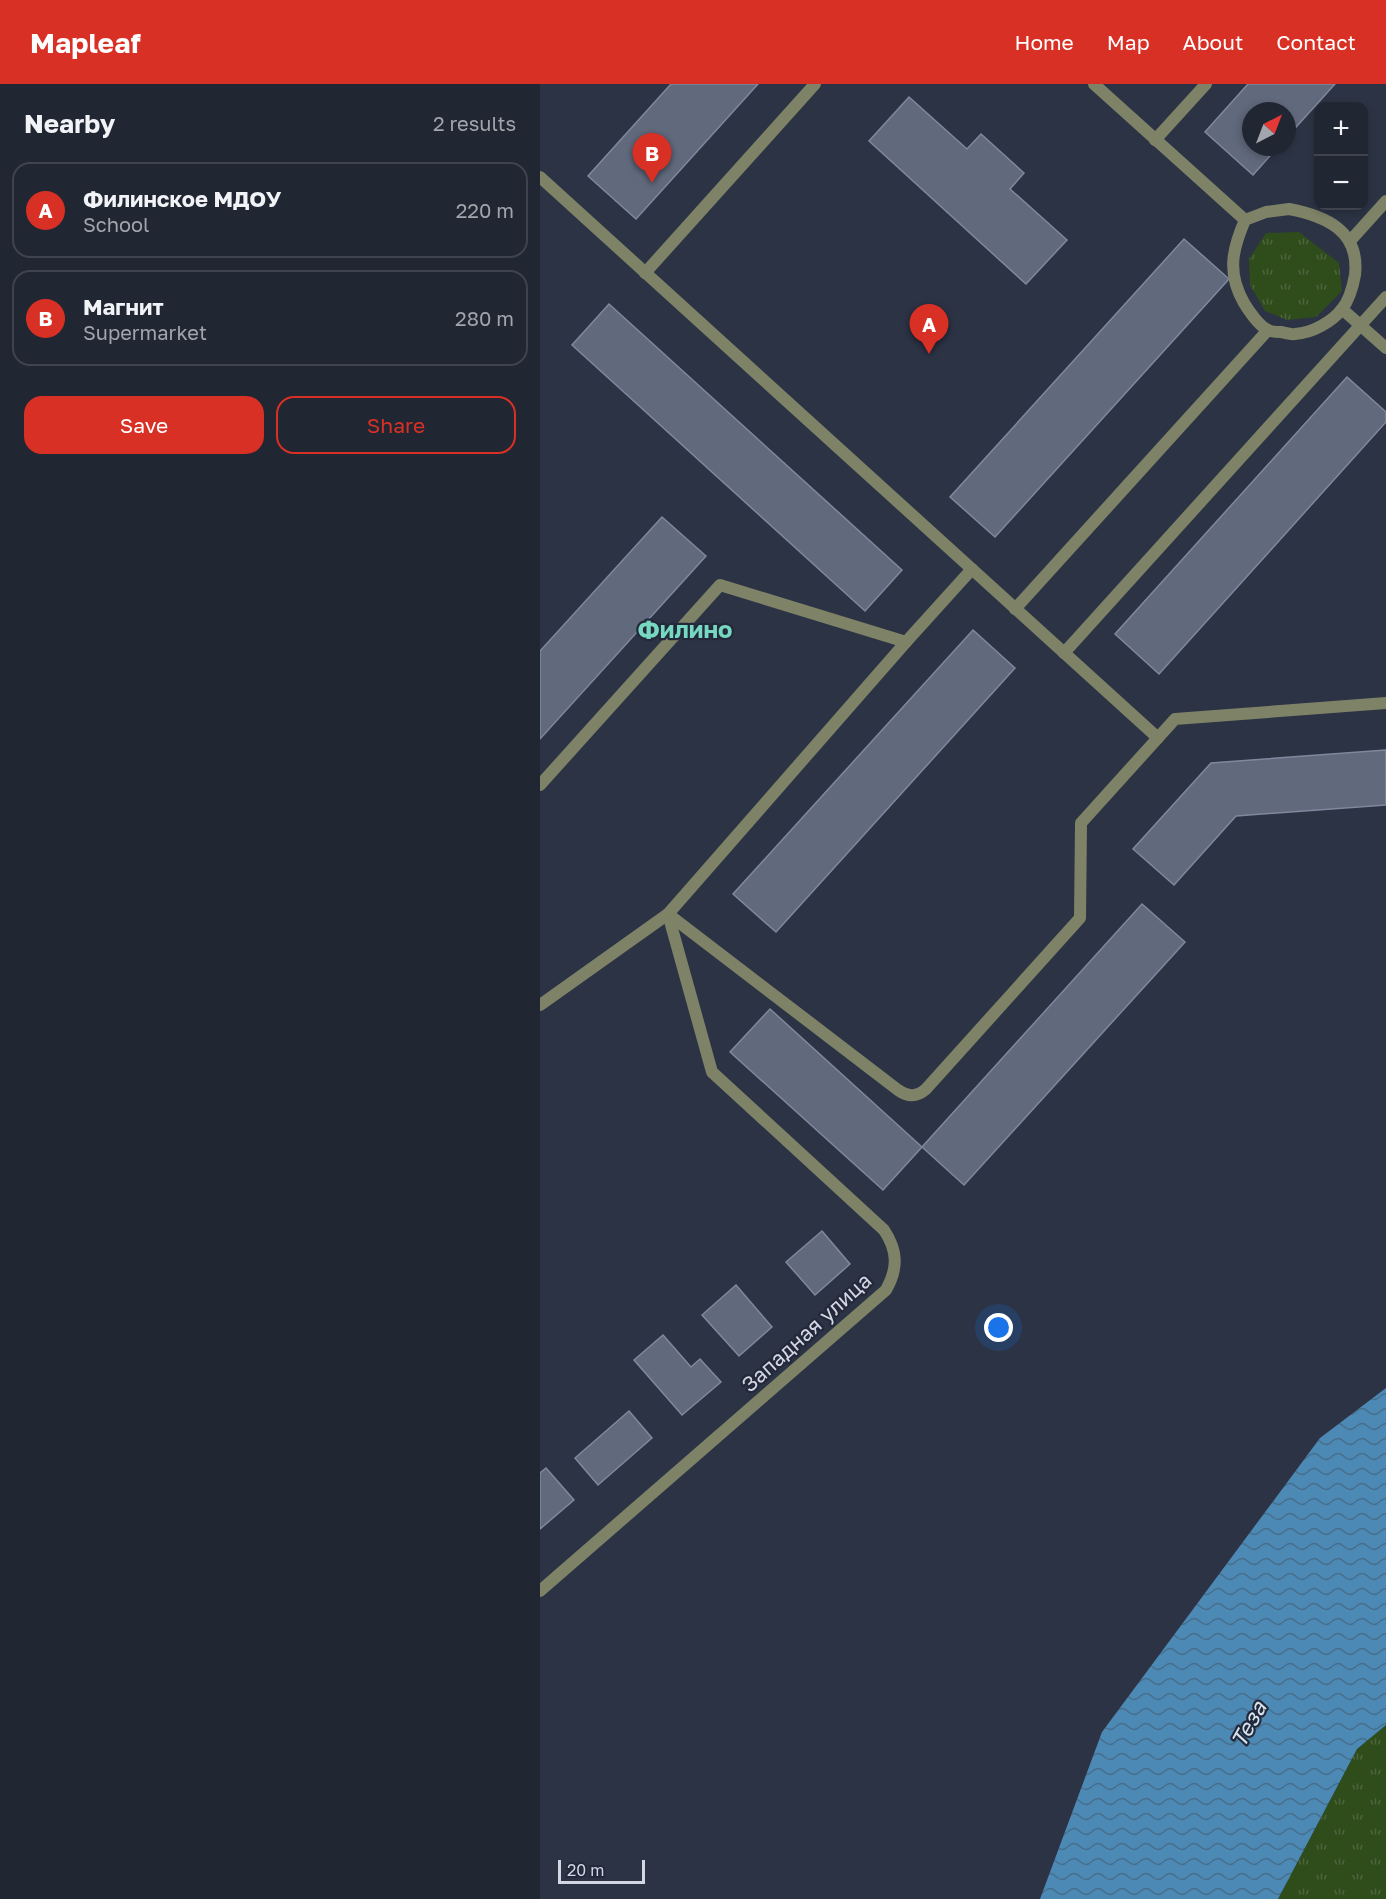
<!DOCTYPE html>
<html lang="en">
<head>
<meta charset="utf-8">
<style>
  body { margin:0; font-family:"Golos Text",sans-serif; background:#292e3b; color:#f1f3f6 }
  .controls { position:absolute; right:18px; top:18px; display:grid; overflow:hidden; border-radius:12px; box-shadow:0 3px 9px #0003 }
  .controls button { width:54px; height:54px; display:grid; place-items:center; padding:0; border:0; border-bottom:2px solid #3e434e; background:#212633; color:#f1f3f6; font:30px sans-serif }
  .compass { position:absolute; left:702px; top:18px; width:54px; height:54px; border-radius:50%; background:#212633; box-shadow:0 3px 9px #0003; rotate:42deg }
  .scale { position:absolute; left:18px; bottom:15px; width:87px; box-sizing:border-box; padding-left:6px; border:3px solid #d3d7e3; border-top:0; font-size:16px; line-height:21px; white-space:nowrap; color:#d3d7e3; -webkit-text-stroke:4px #23293a; paint-order:stroke }
  .you { position:absolute; left:459px; top:1244px; width:21px; height:21px; margin:-15px; border:4px solid #fff; border-radius:50%; background:#1a73e8; box-shadow:0 0 0 9px #1a73e833 }
  .badge { display:grid; place-items:center; width:39px; height:39px; border-radius:50%; background:#d93025; color:#fff; font-size:20px; font-weight:700 }
  .pin { position:absolute; translate:-50% -50px; filter:drop-shadow(0 2px 3px #0008) }
  .pin::after { content:''; position:absolute; top:32px; width:21px; height:18px; background:inherit; clip-path:polygon(0 0,100% 0,50% 100%) }
  .list { margin:0; padding:0; list-style:none }
  h2 { display:flex; justify-content:space-between; align-items:center; height:78px; margin:0; padding:0 24px; font-size:26px }
  h2 small { font-size:20px; font-weight:400; color:#a2a5ac }
  .list li { display:grid; grid-template-columns:39px 1fr auto; gap:18px; align-items:center; box-sizing:border-box; height:96px; margin:0 12px 12px; padding:0 12px; border:2px solid #3e434e; border-radius:18px }
  .list b { display:block; font-size:22px; white-space:nowrap }
  .list p { margin:0; font-size:20px; white-space:nowrap; color:#a2a5ac }
  .list em { font-size:20px; font-style:normal; color:#a2a5ac }
  .actions { display:flex; gap:12px; padding:18px 24px }
  .actions a { flex:1; padding:14px 0; border:2px solid #d93025; border-radius:18px; text-align:center; font-size:21px; color:#d93025 }
  .actions .main { background:#d93025; color:#fff }
  .map { position:relative; flex:none; width:846px; height:1815px; overflow:hidden }
  header { display:flex; align-items:center; gap:36px; box-sizing:border-box; height:84px; padding:0 30px; background:#d93025; color:#fff }
  header strong { font-size:28px }
  nav { display:flex; gap:33px; margin-inline-start:auto; font-size:21px }
  main { display:flex }
  aside { flex:1; background:#212633 }
  .map>svg:first-child { display:block }
  .grass { fill:url(#grass-tufts) }
  .water { fill:url(#water-waves) }
  .building { fill:#61697d; stroke:#80889d; stroke-width:1.5 }
  .lines { fill:none; stroke-linecap:round; stroke-linejoin:round }
  .lane { stroke:#7e8367; stroke-width:12 }
  .street { stroke:#7e8367; stroke-width:12 }
  .labels { text-anchor:middle; dominant-baseline:central; stroke-width:4.5; stroke-linejoin:round; paint-order:stroke }
  .street-label { font-size:21px; fill:#d3d7e3; stroke:#23293a }
  .water-label { font-size:22px; font-style:italic; fill:#d4e4f1; stroke:#23293a }
  .quarter-label { font-size:24px; font-weight:bold; fill:#76d8c0; stroke:#23293a }
</style>
</head>
<body>
<header>
<strong>Mapleaf</strong>
<nav><a>Home</a><a>Map</a><a>About</a><a>Contact</a></nav>
</header>
<main>
<aside>
<h2>Nearby<small>2 results</small></h2>
<ul class="list">
<li><span class="badge">A</span><div><b>Филинское МДОУ</b><p>School</p></div><em>220 m</em></li>
<li><span class="badge">B</span><div><b>Магнит</b><p>Supermarket</p></div><em>280 m</em></li>
</ul>
<div class="actions"><a class="main">Save</a><a>Share</a></div>
</aside>
<div class="map">
<svg width="846" height="1815" viewBox="0 0 846 1815">
  <defs>
    <pattern id="grass-tufts" width="24" height="20" patternUnits="userSpaceOnUse" patternTransform="scale(1.5)"><rect width="24" height="20" fill="#2f4c1b"/><path d="M3 7l-1-3M5 7V3M7 7l1-3M15 17l-1-3M17 17v-4M19 17l1-3" fill="none" stroke="#4c653c"/></pattern>
    <pattern id="water-waves" width="16" height="10" patternUnits="userSpaceOnUse" patternTransform="scale(1.5)"><rect width="16" height="10" fill="#4c89b5"/><path d="M0 5q4-4 8 0t8 0" fill="none" stroke="#476f8d"/></pattern>
  </defs>
  <rect width="100%" height="100%" fill="#2c3344"/>
  <g class="grass">
    <polygon points="759,148 799,179 802,207 776,233 747,236 725,227 710,201 709,175 726,149"/>
    <polygon points="846,1641 846,1815 738,1815 817,1665"/>
  </g>
  <polygon class="water" points="846,1304 846,1641 817,1665 738,1815 500,1815 562,1648 780,1354"/>
  <g class="building">
    <polygon points="131,0 218,0 96,135 48,92"/>
    <polygon points="708,0 795,0 747,53 747,27 711,27 711,63 738,63 713,91 665,48"/>
    <polygon points="369,13 427,65 441,50 484,89 470,105 527,156 486,200 329,57"/>
    <polygon points="644,155 689,195 455,453 410,413"/>
    <polygon points="69,220 362,486 325,527 32,261"/>
    <polygon points="807,293 846,328 846,338 619,590 575,550"/>
    <polygon points="122,433 166,472 0,655 0,567"/>
    <polygon points="433,546 475,584 236,848 193,810"/>
    <polygon points="846,666 846,721 696,732 634,801 593,765 671,679"/>
    <polygon points="602,820 645,858 424,1101 382,1063"/>
    <polygon points="230,925 382,1063 343,1106 190,968"/>
    <polygon points="282,1147 310,1180 275,1211 246,1178"/>
    <polygon points="196,1201 232,1243 199,1272 162,1231"/>
    <polygon points="123,1251 151,1283 160,1275 181,1298 142,1331 94,1276"/>
    <polygon points="89,1327 112,1354 58,1401 35,1374"/>
    <polygon points="6,1384 34,1416 0,1445 0,1389"/>
  </g>
  <g class="lines">
    <g class="lane">
      <polyline points="554,0 705,136"/>
      <polyline points="615,56 666,0"/>
      <path d="M749,125C786,132 820,147 815,191C813,202 810,215 802,225C792,238 772,249 755,250C751,251 746,249 741,248C738,248 731,248 728,246C719,242 709,227 704,219C687,189 692,166 705,136L726,128Z"/>
      <polyline points="810,157 846,117"/>
      <polyline points="105,189 275,0"/>
      <polyline points="802,225 846,264"/>
      <polyline points="475,525 728,246"/>
      <polyline points="524,569 846,213"/>
      <polyline points="0,701 180,501 366,558"/>
      <path d="M0,921L128,830L358,1006C368,1013 377,1013 386,1005L540,834L541,739L635,635L846,619"/>
    </g>
    <g class="street">
      <polyline points="0,93 618,654"/>
      <path d="M0,1507L346,1206C358,1185 358,1167 344,1146L172,988L128,830L366,558L432,485"/>
    </g>
  </g>
  <g class="labels">
    <g class="street-label">
      <text transform="translate(266 1248) rotate(-42)">Западная улица</text>
    </g>
    <g class="water-label">
      <text transform="translate(708 1640) rotate(-61)">Теза</text>
    </g>
    <g class="quarter-label">
      <text x="145" y="544">Филино</text>
    </g>
  </g>
</svg>
<div class="controls">
<button>+</button>
<button>−</button>
</div>
<svg class="compass" viewBox="-18 -18 36 36"><path d="M0-13l5 13h-10z" fill="#e53935"/><path d="M0 13l5-13h-10z" fill="#a2a5ac"/></svg>
<div class="scale">20 m</div>
<div class="you"></div>
<div class="pin badge" style="left:389px;top:270px">A</div>
<div class="pin badge" style="left:112px;top:99px">B</div>
</div>
</main>
</body>
</html>
